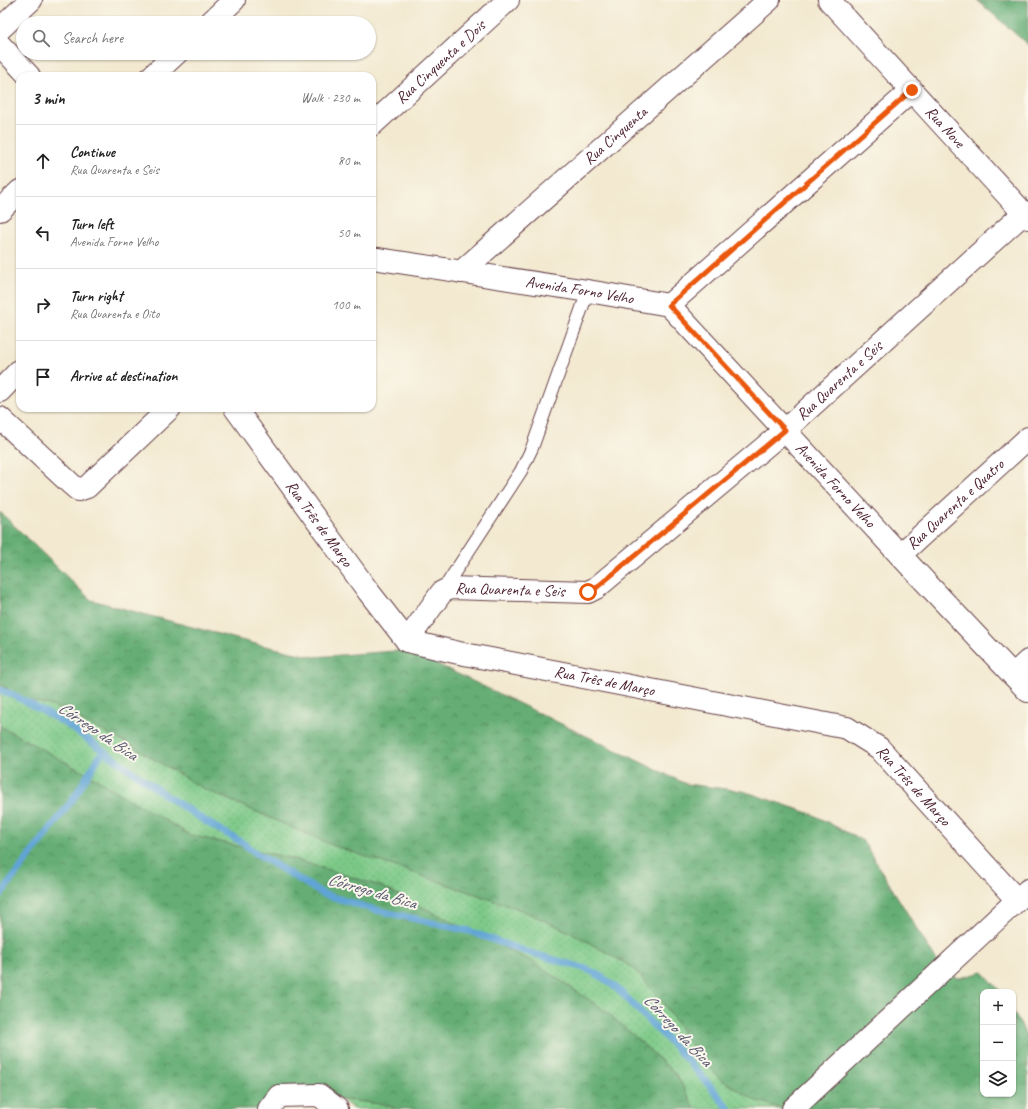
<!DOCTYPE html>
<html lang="en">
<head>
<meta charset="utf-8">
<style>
  body { margin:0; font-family:Caveat,sans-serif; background:#f2f2f2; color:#222 }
  .controls { position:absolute; right:12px; bottom:12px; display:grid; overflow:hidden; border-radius:8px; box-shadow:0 1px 3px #0004 }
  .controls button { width:36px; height:36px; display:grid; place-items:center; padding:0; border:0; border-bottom:1px solid #e0e0e0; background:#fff; color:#222; font:20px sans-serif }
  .stop { position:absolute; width:12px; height:12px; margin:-9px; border:3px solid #ea580c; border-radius:50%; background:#fff }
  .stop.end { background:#ea580c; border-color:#fff; box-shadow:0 1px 4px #0008 }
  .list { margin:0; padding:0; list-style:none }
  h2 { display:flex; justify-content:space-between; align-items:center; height:52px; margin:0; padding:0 16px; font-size:17px }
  h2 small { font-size:13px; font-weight:400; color:#767676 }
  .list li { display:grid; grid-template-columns:26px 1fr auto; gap:12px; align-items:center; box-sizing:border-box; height:72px; padding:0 16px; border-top:1px solid #e0e0e0 }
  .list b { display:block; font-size:15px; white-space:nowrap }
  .list p { margin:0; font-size:13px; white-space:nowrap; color:#767676 }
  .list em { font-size:13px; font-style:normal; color:#767676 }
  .icon { flex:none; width:22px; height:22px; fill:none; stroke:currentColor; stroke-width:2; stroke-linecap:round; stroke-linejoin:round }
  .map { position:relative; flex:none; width:1028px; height:1109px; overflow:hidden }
  .search { position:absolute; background:#fff; box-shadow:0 1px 3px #0004; left:16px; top:16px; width:360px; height:44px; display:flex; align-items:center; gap:10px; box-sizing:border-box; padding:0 14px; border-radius:22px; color:#767676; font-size:15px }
  .panel { position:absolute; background:#fff; box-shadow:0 1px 3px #0004; left:16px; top:72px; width:360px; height:340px; border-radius:12px }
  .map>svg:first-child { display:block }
  .grass { fill:url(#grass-dots); stroke:#637459 }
  .forest { fill:url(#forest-crowns); stroke:#586650 }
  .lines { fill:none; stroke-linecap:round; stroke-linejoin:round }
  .stream { stroke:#61a4d5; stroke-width:7 }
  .lane-casing { stroke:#633d44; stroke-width:14 }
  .street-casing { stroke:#633d44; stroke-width:24 }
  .secondary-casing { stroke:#633d44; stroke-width:24 }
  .lane { stroke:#fff; stroke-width:12 }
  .street { stroke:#fff; stroke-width:22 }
  .secondary { stroke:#fff; stroke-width:22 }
  .route { stroke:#ea580c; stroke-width:5 }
  .labels { text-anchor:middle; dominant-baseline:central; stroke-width:4; stroke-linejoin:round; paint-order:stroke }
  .street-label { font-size:16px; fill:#4a1f2b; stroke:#fbf7ec }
  .water-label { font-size:17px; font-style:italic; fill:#53546f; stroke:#fbf7ec }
</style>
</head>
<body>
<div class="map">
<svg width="1028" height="1109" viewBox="0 0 1028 1109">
  <defs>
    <pattern id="grass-dots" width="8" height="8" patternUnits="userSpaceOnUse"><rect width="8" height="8" fill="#7cc987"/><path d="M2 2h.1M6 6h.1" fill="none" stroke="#6dac75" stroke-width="1.8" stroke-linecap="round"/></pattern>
    <pattern id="forest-crowns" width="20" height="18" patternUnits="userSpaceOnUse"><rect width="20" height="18" fill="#65ad74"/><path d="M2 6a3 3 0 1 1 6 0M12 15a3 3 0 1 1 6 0" fill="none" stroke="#558c5f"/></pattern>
  </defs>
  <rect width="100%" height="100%" fill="#fbf7ec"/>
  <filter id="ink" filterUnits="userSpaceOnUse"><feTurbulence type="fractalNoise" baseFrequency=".025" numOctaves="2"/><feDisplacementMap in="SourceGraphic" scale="8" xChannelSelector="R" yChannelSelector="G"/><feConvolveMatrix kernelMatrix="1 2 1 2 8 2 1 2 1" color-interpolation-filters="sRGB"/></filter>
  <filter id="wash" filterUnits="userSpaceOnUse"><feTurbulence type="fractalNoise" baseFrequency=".012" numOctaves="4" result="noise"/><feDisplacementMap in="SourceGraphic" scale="16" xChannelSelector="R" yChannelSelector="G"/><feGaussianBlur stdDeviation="0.9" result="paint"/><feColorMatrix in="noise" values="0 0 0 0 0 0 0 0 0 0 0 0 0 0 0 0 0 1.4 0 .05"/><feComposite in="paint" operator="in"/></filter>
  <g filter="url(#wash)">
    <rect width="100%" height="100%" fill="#f3e9d0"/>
    <g class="grass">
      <polygon points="0,684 20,698 53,706 134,747 202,788 332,845 519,909 574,934 632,967 663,1002 685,1037 783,1109 695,1109 676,1074 607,1012 533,962 380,886 293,859 190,835 87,774 0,726"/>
      <polygon points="340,1099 388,1105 396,1109 354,1109"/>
    </g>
    <g class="forest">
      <polygon points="977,0 1028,0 1028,45"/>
      <polygon points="0,512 91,600 252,643 314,657 408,650 686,784 743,791 812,814 863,841 944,973 959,978 983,972 1001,992 983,992 983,1094 1013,1094 1013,1011 1021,1024 1028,1042 1028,1109 783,1109 754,1100 719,1078 685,1037 663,1002 632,967 574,934 519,909 332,845 202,788 134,747 53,706 20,698 0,684"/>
      <polygon points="0,726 87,774 190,835 293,859 380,886 533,962 607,1012 676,1074 695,1109 396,1109 388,1105 340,1099 261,1109 0,1109"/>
    </g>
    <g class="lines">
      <g class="stream">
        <path d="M0,690L14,695L66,724L171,799L213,826L240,841L256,853L323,894L376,910L469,931L524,951L587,969C612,980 630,1001 648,1020C677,1048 704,1077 729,1109"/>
        <polyline points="0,895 73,799 103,751"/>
      </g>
    </g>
  </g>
  <g filter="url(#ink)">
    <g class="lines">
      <g class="lane-casing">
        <polyline id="lane" points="443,590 521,471 532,448 588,291"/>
      </g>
      <g class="street-casing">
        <g id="street">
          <path id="s1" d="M829,0L1028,218"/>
          <polyline points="210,23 234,0"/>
          <polyline points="0,29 31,0"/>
          <polyline points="0,45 29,76"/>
          <polyline points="152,76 177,53"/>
          <path id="s2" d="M372,125L508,0"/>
          <polyline points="0,210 20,191"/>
          <path id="s3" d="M372,258L588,291L669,305L900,555L1028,691"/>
          <path id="s4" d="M461,272L769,0"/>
          <polyline points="669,305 912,90"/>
          <polyline points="0,391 20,370"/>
          <path id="s5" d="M235,408L368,591L407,641L459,653L847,728L879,748L1017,900"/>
          <polyline points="0,418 71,484 78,490 87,487 170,408"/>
          <path id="s6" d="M900,555L1028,438"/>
          <path id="s7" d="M407,641L442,592L450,588L588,592L596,588L785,430L1024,213"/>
          <polyline points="1013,675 1028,661"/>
          <polyline points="269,1109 279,1096 319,1095 337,1109"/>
        </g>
      </g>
      <g class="secondary-casing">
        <polyline id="secondary" points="793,1109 1028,890"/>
      </g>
      <use href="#lane" class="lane"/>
      <use href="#street" class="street"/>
      <use href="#secondary" class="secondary"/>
    </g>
  </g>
  <g class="lines" filter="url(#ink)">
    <polyline class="route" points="588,592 596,588 785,430 669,305 912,90"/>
  </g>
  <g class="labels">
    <g class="street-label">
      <text stroke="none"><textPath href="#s2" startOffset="93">Rua Cinquenta e Dois</textPath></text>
      <text stroke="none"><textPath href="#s1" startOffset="172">Rua Nove</textPath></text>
      <text stroke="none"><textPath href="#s4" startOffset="206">Rua Cinquenta</textPath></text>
      <text stroke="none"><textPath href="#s3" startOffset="210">Avenida Forno Velho</textPath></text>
      <text stroke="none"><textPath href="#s7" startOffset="536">Rua Quarenta e Seis</textPath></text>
      <text stroke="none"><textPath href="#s3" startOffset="546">Avenida Forno Velho</textPath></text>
      <text stroke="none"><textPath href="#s6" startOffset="75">Rua Quarenta e Quatro</textPath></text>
      <text stroke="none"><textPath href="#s5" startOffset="143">Rua Três de Março</textPath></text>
      <text stroke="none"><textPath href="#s7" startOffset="129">Rua Quarenta e Seis</textPath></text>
      <text stroke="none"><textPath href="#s5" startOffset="491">Rua Três de Março</textPath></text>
      <text stroke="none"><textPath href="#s5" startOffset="827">Rua Três de Março</textPath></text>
    </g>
    <g class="water-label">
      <text transform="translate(98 731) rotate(34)">Córrego da Bica</text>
      <text transform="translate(372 891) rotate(16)">Córrego da Bica</text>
      <text transform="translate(678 1030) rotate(47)">Córrego da Bica</text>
    </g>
  </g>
</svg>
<div class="controls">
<button>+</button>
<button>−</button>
<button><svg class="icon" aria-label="layers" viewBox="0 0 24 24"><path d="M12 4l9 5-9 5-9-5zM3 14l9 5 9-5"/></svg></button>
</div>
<div class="stop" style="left:588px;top:592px"></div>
<div class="stop end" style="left:912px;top:90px"></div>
<div class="search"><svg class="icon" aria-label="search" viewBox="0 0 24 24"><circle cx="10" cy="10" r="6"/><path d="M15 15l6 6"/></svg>Search here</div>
<section class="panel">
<h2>3 min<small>Walk · 230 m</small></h2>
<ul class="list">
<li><svg class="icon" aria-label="ahead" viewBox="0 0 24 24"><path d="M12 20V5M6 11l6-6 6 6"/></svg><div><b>Continue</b><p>Rua Quarenta e Seis</p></div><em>80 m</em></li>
<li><svg class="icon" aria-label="left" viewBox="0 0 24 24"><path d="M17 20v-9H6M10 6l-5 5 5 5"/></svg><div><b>Turn left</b><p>Avenida Forno Velho</p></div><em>50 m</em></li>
<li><svg class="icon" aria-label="right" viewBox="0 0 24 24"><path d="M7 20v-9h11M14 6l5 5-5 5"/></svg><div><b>Turn right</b><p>Rua Quarenta e Oito</p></div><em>100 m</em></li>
<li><svg class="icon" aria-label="arrive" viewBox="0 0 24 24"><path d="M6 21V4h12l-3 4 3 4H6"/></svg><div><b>Arrive at destination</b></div></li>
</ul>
</section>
</div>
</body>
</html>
